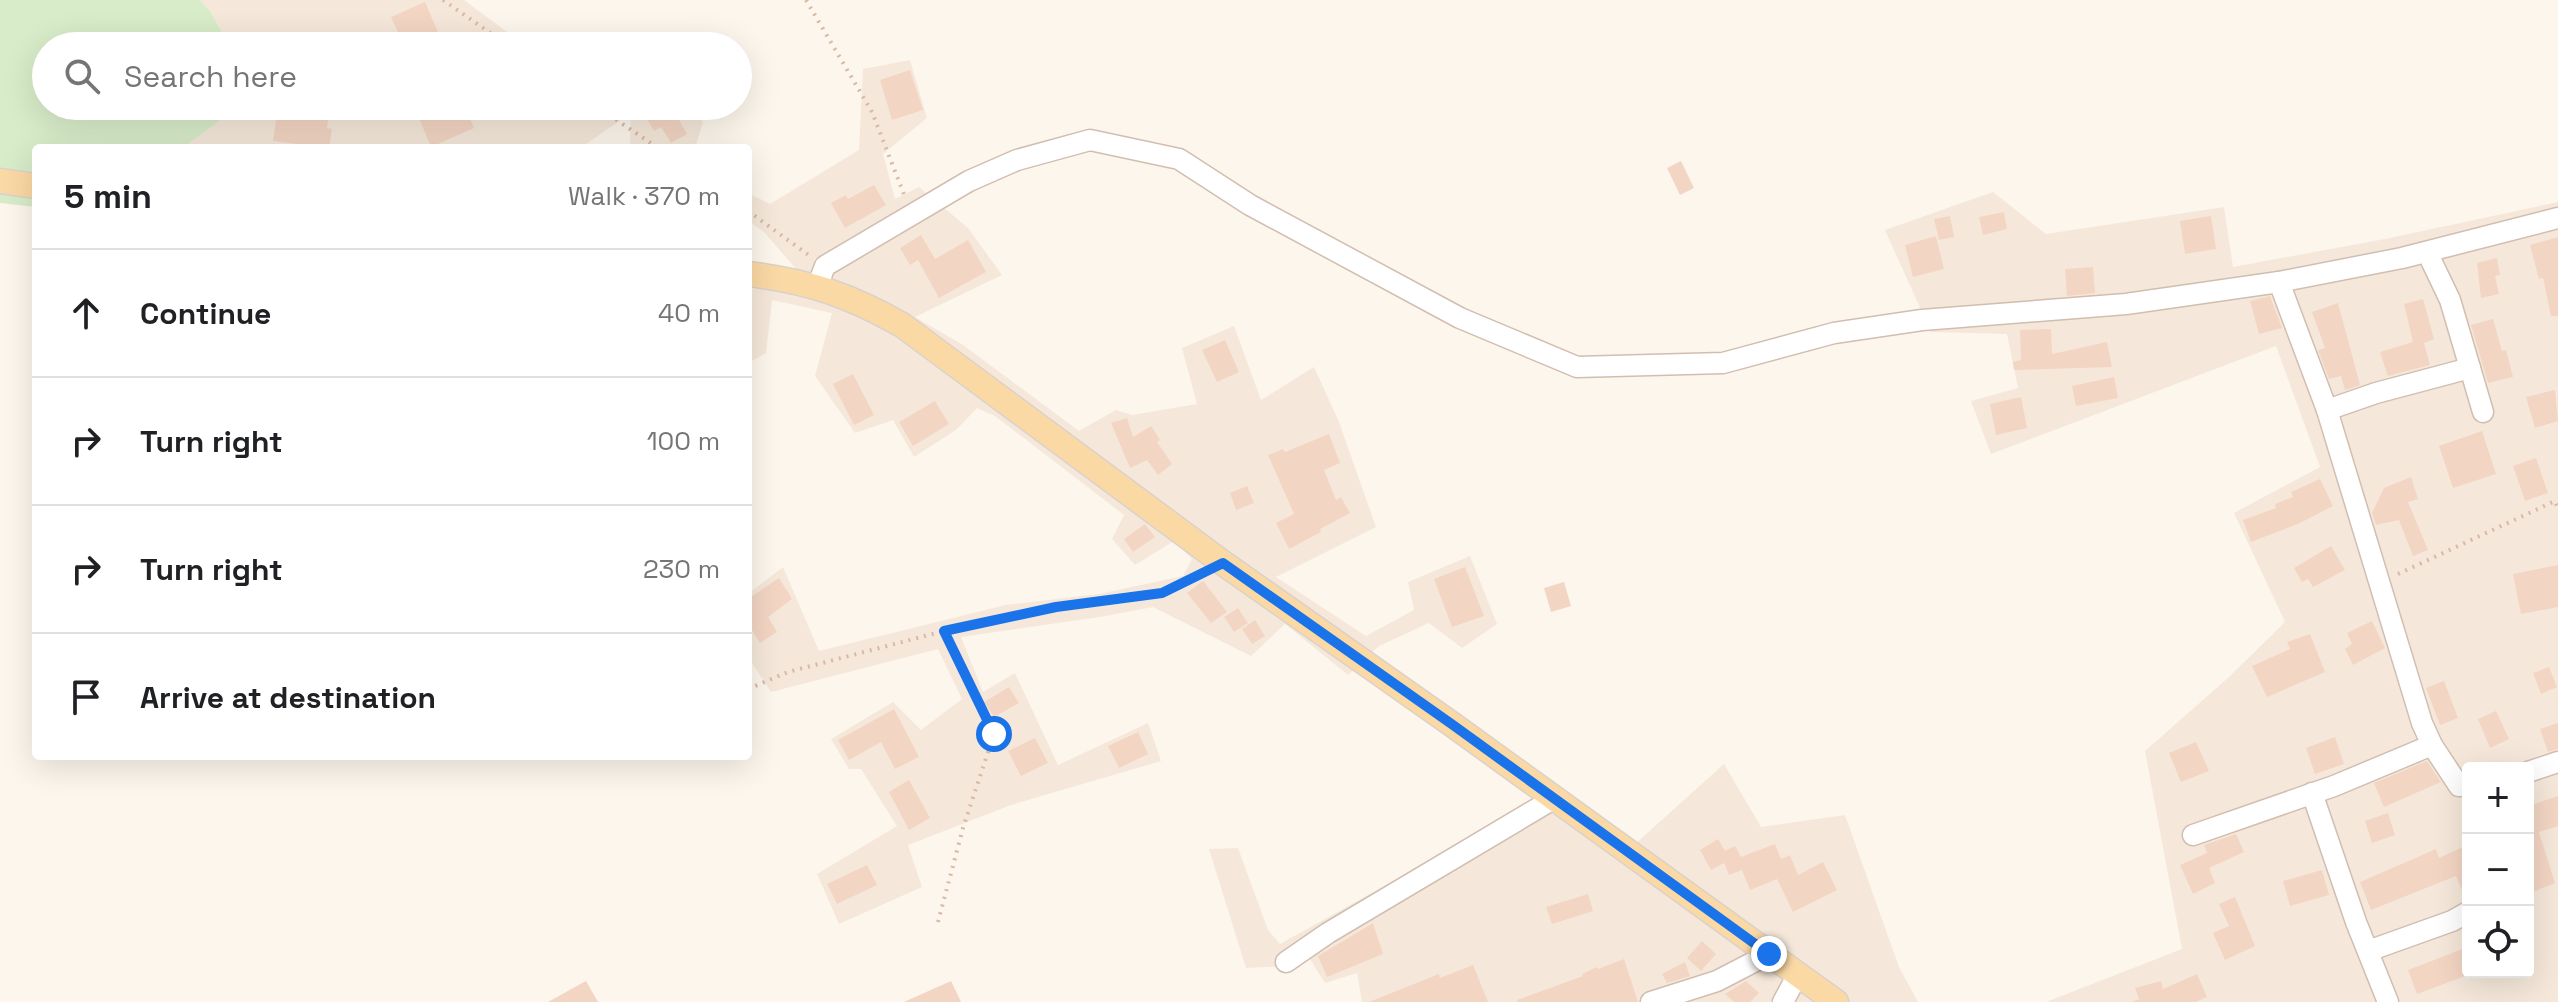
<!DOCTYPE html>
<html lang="en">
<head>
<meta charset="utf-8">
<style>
  body { margin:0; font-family:"Space Grotesk",sans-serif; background:#f2f2f2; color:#202124 }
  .controls { position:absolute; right:24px; bottom:24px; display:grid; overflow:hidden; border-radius:8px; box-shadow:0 8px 32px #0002 }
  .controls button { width:72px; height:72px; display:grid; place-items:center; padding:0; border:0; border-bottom:2px solid #e0e0e0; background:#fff; color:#202124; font:40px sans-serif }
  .stop { position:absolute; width:24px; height:24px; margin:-18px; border:6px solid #1a73e8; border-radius:50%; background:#fff }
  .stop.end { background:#1a73e8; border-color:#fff; box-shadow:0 2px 8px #0008 }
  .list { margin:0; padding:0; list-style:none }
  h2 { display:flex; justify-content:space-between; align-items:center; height:104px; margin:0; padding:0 32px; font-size:34px }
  h2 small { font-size:26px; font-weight:400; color:#757577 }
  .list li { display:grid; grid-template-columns:52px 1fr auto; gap:24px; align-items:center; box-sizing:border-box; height:128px; padding:0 32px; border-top:2px solid #e0e0e0 }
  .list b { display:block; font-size:30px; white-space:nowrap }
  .list em { font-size:26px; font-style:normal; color:#757577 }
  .icon { flex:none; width:44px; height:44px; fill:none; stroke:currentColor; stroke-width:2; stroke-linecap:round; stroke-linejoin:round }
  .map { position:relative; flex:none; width:2558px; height:1002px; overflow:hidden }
  .search { position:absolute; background:#fff; box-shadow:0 8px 32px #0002; left:32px; top:32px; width:720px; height:88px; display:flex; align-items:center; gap:20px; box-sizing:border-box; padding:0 28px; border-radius:44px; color:#757577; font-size:30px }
  .panel { position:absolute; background:#fff; box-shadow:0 8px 32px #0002; left:32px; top:144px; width:720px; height:616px; border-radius:8px }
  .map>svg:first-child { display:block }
  .residential { fill:#f5e8da; fill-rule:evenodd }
  .green { fill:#d8ecc9 }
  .building { fill:#f3d5c3 }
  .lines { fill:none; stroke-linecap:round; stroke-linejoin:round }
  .minor-casing { stroke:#d1beb0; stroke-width:23 }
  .major-casing { stroke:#dad1cd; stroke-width:27 }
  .path { stroke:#d9b8a5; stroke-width:4; stroke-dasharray:2 6; stroke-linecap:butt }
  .minor { stroke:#fff; stroke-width:20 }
  .major { stroke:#fbd9a5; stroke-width:24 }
  .route { stroke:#1a73e8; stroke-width:10 }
</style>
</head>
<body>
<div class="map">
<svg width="2558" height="1002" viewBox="0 0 2558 1002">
  <rect width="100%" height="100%" fill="#fdf6ec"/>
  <g class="residential">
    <polygon points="200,0 464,0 526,46 230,46 210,11"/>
    <polygon points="910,60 927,118 883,154 895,199 919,187 968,228 1002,275 915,317 963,345 1079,431 1116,410 1132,415 1197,404 1182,348 1234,326 1261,400 1314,367 1339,422 1376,527 1276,577 1366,636 1414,610 1408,582 1470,556 1497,624 1462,648 1429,623 1379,646 1348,675 1285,624 1251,656 1153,607 1100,617 961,637 983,692 1015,673 1058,765 1148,723 1161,761 1011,805 908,845 922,887 839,924 817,874 897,826 861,769 849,769 831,739 893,702 921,730 962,699 938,649 771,692 748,657 748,594 783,567 819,651 1006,605 1099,594 1183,576 1192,559 1174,541 1135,565 1112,539 1124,515 995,416 977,408 956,430 914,457 893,420 855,433 815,376 832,313 772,300 766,353 748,363 748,291 797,270 764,232 748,221 748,193 770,204 859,150 863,69"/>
    <polygon points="239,106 618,106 632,113 643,106 687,106 703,122 695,148 637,148 630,143 631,113 580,148 183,148"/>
    <path d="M1993,192L2046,234L2224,207L2233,267L2385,239L2558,202V1002H2046L2182,949L2145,751L2229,677L2285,622L2234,513L2320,467L2276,346L1991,454L1971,401L2018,388L2007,334L1931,332L1885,230ZM2468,768H2528V972H2468Z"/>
    <polygon points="1724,764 1761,827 1845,815 1899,967 1918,1002 1362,1002 1357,973 1325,983 1306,953 1286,966 1246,968 1209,849 1238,848 1268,930 1280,944 1557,790 1634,845"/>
  </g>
  <polygon class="green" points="0,0 200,0 210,11 230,46 46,46 46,106 239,106 183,148 36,148 36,207 0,203"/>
  <g class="building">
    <polygon points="425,2 444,46 404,46 391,17"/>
    <polygon points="910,70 923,110 892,120 880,80"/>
    <polygon points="278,106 329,111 327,128 332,129 329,148 273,141"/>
    <polygon points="414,106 465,106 474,128 431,147"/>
    <polygon points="661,106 671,106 687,134 671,143 661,127 654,131 645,115"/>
    <polygon points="1681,161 1694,188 1680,195 1667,168"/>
    <polygon points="874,185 886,205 845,228 831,203 846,195 848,199"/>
    <polygon points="2004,212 2007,229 1983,235 1979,217"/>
    <polygon points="1950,216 1954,237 1939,240 1934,219"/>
    <polygon points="2211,216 2216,249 2185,254 2180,221"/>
    <polygon points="921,235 935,259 968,240 986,272 939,298 918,260 910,265 900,248"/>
    <polygon points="1936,236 1944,269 1913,277 1905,245"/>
    <polygon points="2558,237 2558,316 2551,316 2543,278 2539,279 2530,245"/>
    <polygon points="2497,258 2500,275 2495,276 2499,294 2481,298 2477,263"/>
    <polygon points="2093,267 2095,293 2067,296 2065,269"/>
    <polygon points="2270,296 2282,328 2259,334 2250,301"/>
    <polygon points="2423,299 2434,339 2424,343 2430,365 2388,376 2380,352 2413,342 2404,304"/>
    <polygon points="2338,303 2360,385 2345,390 2341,376 2329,379 2318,350 2325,348 2312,312"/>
    <polygon points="2493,319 2502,351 2506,350 2513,377 2488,383 2471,325"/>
    <polygon points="2051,329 2052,354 2107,342 2112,367 2014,370 2013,362 2021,360 2020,330"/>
    <polygon points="1225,340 1239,372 1217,382 1202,350"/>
    <polygon points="853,374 874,415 854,425 833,384"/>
    <polygon points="2114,377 2118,398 2076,406 2072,386"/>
    <polygon points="2555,390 2558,421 2535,428 2526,397"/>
    <polygon points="2021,397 2027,428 1996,435 1990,404"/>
    <polygon points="935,401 949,424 913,446 899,422"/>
    <polygon points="1127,418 1133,437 1151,426 1160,440 1157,442 1172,464 1158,475 1147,460 1130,468 1111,423"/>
    <polygon points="2482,431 2496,474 2453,488 2439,446"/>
    <polygon points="1329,434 1340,463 1324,470 1336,500 1341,497 1350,513 1320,529 1321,532 1289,549 1276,523 1294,514 1268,455 1283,449 1285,452"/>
    <polygon points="2536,458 2548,493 2525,501 2513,466"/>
    <polygon points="2411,477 2418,499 2408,502 2428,550 2413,556 2399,520 2376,525 2372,513 2384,488"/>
    <polygon points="2320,479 2333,506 2300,523 2251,542 2243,520 2276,508 2275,504 2293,497 2291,492"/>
    <polygon points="1247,486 1254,503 1236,510 1230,493"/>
    <polygon points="1145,524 1155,537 1133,552 1124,539"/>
    <polygon points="2331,546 2345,570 2313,587 2308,579 2302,582 2294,568"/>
    <polygon points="2558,565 2558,607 2521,614 2513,574"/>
    <polygon points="1465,567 1484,616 1452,627 1434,579"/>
    <polygon points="779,578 792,599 768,617 777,632 760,643 748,624 748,599"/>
    <polygon points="1203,581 1227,612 1211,623 1187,593"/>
    <polygon points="1564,582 1571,606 1551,612 1544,588"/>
    <polygon points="1238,608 1248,623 1234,632 1224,617"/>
    <polygon points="1255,620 1265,636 1252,644 1242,629"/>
    <polygon points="2372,621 2385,648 2353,665 2345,649 2352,644 2347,633"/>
    <polygon points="2310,634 2325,672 2267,697 2252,666 2290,649 2287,642"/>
    <polygon points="2549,667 2557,687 2541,694 2533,673"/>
    <polygon points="2444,681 2458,718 2440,725 2426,688"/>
    <polygon points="1009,687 1019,703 994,717 984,702"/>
    <polygon points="894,709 919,757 895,769 881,742 849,760 838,740"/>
    <polygon points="2496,711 2509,739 2490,748 2478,719"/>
    <polygon points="2558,723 2558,749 2548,752 2540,729"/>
    <polygon points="1138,732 1148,754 1119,768 1108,746"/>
    <polygon points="2335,737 2344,764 2315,774 2306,748"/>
    <polygon points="1035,738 1048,763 1021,776 1008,751"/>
    <polygon points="2196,742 2209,771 2181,782 2169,753"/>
    <polygon points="2427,761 2441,782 2384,807 2374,783"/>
    <polygon points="909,780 930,818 909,830 889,792"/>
    <polygon points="2558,796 2558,826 2539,832 2555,883 2528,894 2528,806"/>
    <polygon points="2388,813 2395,835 2372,843 2365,821"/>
    <polygon points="2236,834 2244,852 2209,868 2215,883 2193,894 2180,865 2207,853 2204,845"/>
    <polygon points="1718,839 1725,851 1735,846 1741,857 1775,844 1781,859 1790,855 1798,875 1823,862 1837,890 1793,912 1777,879 1750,890 1742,870 1729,875 1724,863 1711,870 1700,850"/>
    <polygon points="2463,847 2468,858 2468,899 2466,900 2456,876 2371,910 2360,882 2436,849 2439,858"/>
    <polygon points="867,865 877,885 837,904 827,884"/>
    <polygon points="2322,870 2329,895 2290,906 2283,881"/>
    <polygon points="1588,894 1593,911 1552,924 1546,907"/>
    <polygon points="2235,897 2255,946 2225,960 2213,933 2229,926 2219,904"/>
    <polygon points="1373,923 1383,954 1327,977 1318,956"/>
    <polygon points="1702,941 1716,954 1701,971 1687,958"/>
    <polygon points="2468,947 2468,975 2417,994 2408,970"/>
    <polygon points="1624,959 1638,1002 1517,1002 1517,1000 1583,976 1582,974 1597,967 1598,969"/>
    <polygon points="1685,962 1690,976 1667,983 1662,974"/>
    <polygon points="1473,965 1488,1002 1369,1002 1439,974 1440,978"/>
    <polygon points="2197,974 2207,997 2196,1002 2132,1002 2139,999 2135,988 2161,981 2163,989"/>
    <polygon points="586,981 598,1002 548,1002"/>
    <polygon points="951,981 961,1002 904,1002"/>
    <polygon points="1746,981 1759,993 1750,1002 1734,1002 1725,994"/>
  </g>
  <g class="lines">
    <g class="minor-casing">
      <g id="minor">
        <polyline points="2427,252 2450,300 2483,412"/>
        <polyline points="2279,282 2327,410 2422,723 2432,745 2459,786 2468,785"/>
        <polyline points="817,287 825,266 969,181 1017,160 1090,140 1179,159 1250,205 1460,318 1577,367 1723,363 1834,333 1922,320 2126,304 2279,282 2402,258 2558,218"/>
        <polyline points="2327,410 2376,393 2470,368"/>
        <polyline points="2528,772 2558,762"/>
        <polyline points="2312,793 2356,922 2388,1002"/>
        <polyline points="2193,835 2334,786 2432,745"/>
        <polyline points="2368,951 2452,921 2468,912"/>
        <polyline points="1286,962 1328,933 1555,798"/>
        <polyline points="1651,1002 1717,981 1769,954"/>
        <polyline points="1783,1002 1798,974"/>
      </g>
    </g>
    <g class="major-casing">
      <g id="major">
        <polyline points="0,181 36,186"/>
        <path d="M748,274C808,281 849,295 902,325L1223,563L1453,725L1836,1002"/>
      </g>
    </g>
    <g class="path">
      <polyline points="443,0 509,46"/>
      <polyline points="806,0 872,112 905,197"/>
      <polyline points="596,106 658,148"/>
      <polyline points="748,211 810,256"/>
      <polyline points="2398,574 2555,501 2558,509"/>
      <polyline points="748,689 788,672 944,631 1056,607 1162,593 1203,573"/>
      <polyline points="938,922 963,828 994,734 944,631"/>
    </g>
    <use href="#minor" class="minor"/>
    <use href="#major" class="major"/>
  </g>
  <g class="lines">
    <polyline class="route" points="994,734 944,631 1056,607 1162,593 1223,563 1453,725 1769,954"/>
  </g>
</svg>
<div class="controls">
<button>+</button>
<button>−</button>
<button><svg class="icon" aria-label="locate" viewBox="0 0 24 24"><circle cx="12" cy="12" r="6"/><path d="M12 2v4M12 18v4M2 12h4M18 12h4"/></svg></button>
</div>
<div class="stop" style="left:994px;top:734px"></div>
<div class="stop end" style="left:1769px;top:954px"></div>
<div class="search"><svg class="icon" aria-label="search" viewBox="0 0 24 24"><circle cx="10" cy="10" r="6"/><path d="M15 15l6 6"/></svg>Search here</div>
<section class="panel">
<h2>5 min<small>Walk · 370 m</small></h2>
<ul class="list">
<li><svg class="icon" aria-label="ahead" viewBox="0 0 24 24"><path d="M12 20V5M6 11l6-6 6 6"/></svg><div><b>Continue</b></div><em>40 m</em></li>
<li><svg class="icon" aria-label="right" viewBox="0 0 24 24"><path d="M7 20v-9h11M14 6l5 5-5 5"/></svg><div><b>Turn right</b></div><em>100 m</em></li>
<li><svg class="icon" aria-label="right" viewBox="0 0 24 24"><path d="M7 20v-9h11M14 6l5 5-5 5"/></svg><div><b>Turn right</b></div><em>230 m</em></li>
<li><svg class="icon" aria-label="arrive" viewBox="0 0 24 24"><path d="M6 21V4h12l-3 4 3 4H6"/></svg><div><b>Arrive at destination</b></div></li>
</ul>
</section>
</div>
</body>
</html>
